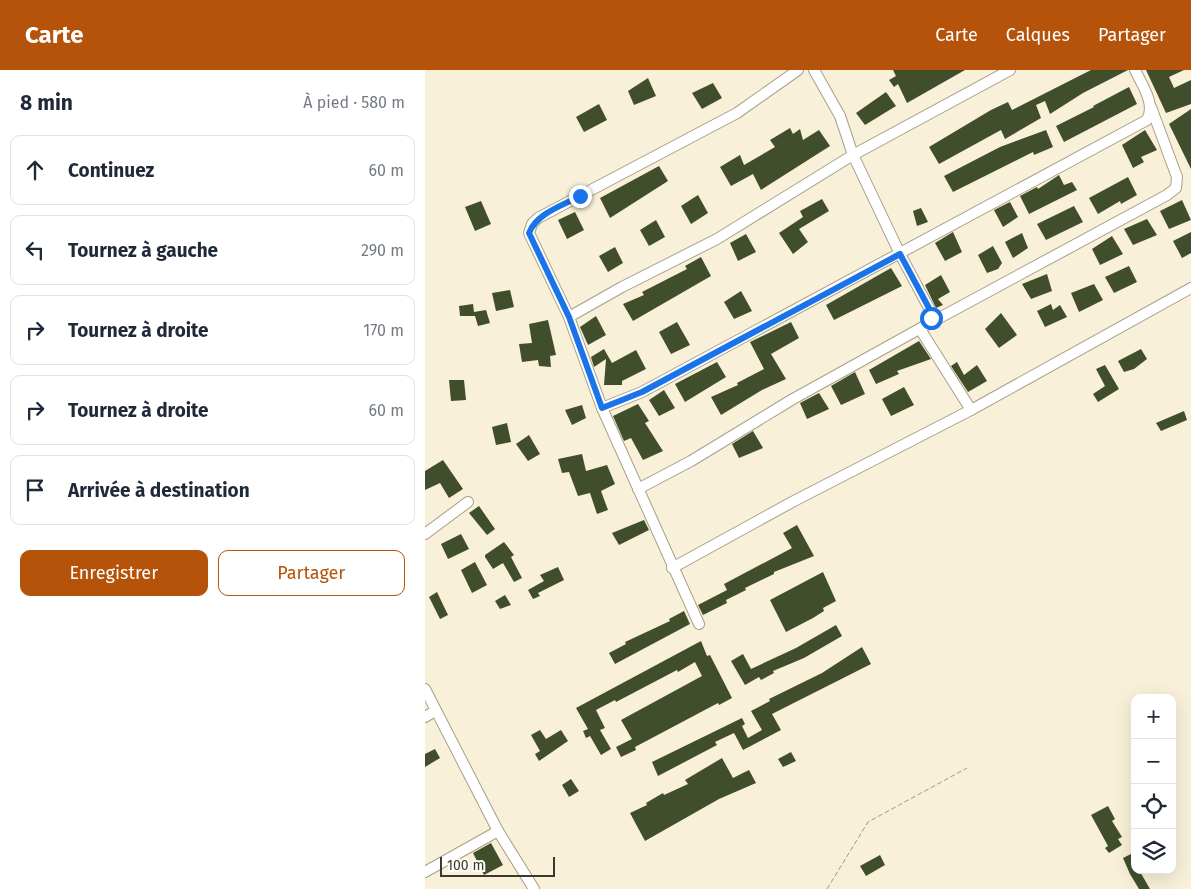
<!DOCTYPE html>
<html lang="fr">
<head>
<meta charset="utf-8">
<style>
  body { margin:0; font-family:"Fira Sans",sans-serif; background:#f2f2f3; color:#1f2937 }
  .controls { position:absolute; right:15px; bottom:15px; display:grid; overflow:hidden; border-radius:10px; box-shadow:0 5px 20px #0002 }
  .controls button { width:45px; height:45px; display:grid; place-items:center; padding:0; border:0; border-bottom:1px solid #e0e1e3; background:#fff; color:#1f2937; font:25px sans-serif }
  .scale { position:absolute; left:15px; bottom:12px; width:115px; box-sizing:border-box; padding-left:5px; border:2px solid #3b382e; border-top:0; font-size:14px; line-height:18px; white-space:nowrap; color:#3b382e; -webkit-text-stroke:4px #fffdf8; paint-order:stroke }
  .stop { position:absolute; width:15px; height:15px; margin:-11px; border:4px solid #1a73e8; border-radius:50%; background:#fff }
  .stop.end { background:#1a73e8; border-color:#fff; box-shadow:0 1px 5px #0008 }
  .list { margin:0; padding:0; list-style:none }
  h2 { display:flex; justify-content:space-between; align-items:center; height:65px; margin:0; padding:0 20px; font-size:21px }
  h2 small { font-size:16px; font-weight:400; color:#747a83 }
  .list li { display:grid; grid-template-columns:32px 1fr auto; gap:15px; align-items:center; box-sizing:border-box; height:70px; margin:0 10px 10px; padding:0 10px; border:1px solid #e0e1e3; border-radius:10px }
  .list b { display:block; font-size:19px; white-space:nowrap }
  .list em { font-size:16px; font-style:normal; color:#747a83 }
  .actions { display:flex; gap:10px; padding:15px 20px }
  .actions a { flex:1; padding:11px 0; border:1px solid #b45309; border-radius:10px; text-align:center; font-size:18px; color:#b45309 }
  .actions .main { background:#b45309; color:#fff }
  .icon { flex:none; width:28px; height:28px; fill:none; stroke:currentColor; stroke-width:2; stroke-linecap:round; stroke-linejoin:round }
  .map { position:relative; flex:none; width:766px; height:819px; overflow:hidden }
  header { display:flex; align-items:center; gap:30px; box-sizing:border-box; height:70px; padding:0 25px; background:#b45309; color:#fff }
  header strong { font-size:24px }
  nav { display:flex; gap:28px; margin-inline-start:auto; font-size:18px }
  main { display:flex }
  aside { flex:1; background:#fff }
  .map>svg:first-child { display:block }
  .building { fill:#414e2b }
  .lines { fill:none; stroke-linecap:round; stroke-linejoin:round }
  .minor-casing { stroke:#a79f89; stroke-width:12 }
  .path { stroke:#9f9988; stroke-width:1; stroke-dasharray:5 2.5; stroke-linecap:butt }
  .minor { stroke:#fff; stroke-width:10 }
  .route { stroke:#1a73e8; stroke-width:6 }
</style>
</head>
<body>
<header>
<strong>Carte</strong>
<nav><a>Carte</a><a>Calques</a><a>Partager</a></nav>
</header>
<main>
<aside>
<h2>8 min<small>À pied · 580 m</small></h2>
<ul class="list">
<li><svg class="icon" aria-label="ahead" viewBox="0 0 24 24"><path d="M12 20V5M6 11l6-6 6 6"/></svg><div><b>Continuez</b></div><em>60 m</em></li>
<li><svg class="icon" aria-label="left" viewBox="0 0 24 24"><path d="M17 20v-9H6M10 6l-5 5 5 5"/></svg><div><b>Tournez à gauche</b></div><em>290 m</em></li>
<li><svg class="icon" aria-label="right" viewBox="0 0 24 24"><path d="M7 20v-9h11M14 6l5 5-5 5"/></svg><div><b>Tournez à droite</b></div><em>170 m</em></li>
<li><svg class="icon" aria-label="right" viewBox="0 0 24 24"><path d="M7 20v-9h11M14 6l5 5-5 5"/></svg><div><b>Tournez à droite</b></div><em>60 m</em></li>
<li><svg class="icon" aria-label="arrive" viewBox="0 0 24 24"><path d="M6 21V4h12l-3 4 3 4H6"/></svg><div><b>Arrivée à destination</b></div></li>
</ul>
<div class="actions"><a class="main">Enregistrer</a><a>Partager</a></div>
</aside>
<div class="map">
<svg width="766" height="819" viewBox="0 0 766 819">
  <rect width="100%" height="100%" fill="#f8f0d8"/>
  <g class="building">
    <polygon points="468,0 540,0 482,33 473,14 469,17 464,10 471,6"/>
    <polygon points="666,0 703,0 658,23 625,44 620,31 611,35 616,48 580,69 576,60 514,94 504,77 566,40 583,32 587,40"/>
    <polygon points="721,0 759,0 744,7 749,18 766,10 766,34 741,43"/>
    <polygon points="223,8 231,26 209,35 203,21"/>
    <polygon points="288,13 297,28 277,39 267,23"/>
    <polygon points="704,17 712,34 639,72 631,56 669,37 668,36"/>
    <polygon points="461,22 471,36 440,55 431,43"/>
    <polygon points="174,34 182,50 159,62 151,47"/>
    <polygon points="766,39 766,99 744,54"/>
    <polygon points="365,58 368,64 375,59 378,70 394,60 405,76 336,120 328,104 306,116 295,97 315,85 319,95 350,77 345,70"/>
    <polygon points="621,60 628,77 609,85 608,82 528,122 519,106 575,77"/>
    <polygon points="720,60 732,80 716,87 719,92 708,98 697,75"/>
    <polygon points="234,96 243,111 185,148 175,128"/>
    <polygon points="634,105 639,115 647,112 652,120 604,144 595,126 612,117 613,119"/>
    <polygon points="703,107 712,125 696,134 695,131 673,144 664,128"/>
    <polygon points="273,125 283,143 266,154 256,136"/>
    <polygon points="397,129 404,141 374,159 383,172 368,184 354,163 378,147 375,141"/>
    <polygon points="757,130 766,150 744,159 735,141"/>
    <polygon points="56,131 66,154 50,161 40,137"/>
    <polygon points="585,132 593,147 578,157 569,140"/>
    <polygon points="649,136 658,152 621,170 612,154"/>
    <polygon points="496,138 503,152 492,156 488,141"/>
    <polygon points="150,142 159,160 142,169 133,150"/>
    <polygon points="722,149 732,165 708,175 699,159"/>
    <polygon points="231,150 240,167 224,176 215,160"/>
    <polygon points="528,162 537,182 520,191 510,173"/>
    <polygon points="766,162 766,183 757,188 748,171"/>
    <polygon points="597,163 603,178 588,188 580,172"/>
    <polygon points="321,164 331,182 313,191 305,173"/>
    <polygon points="687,166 698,184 675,195 667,179"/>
    <polygon points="568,176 577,193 573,199 562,203 553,185"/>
    <polygon points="190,177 198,193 183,202 174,186"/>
    <polygon points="276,187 286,206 208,251 198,234 219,225 217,222 262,199 260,196"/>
    <polygon points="704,196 712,212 689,223 680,207"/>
    <polygon points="466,198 477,216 409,250 401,235"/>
    <polygon points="622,204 627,221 606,229 597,214"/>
    <polygon points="516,205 525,222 513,229 518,235 511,238 500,215"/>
    <polygon points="669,214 678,230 654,242 646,223"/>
    <polygon points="85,220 89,237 71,241 67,223"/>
    <polygon points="316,221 327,241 309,249 299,232"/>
    <polygon points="48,234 49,242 61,240 65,253 53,256 50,246 35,246 34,236"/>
    <polygon points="626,234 628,240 635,235 642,247 620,257 612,241"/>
    <polygon points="576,243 592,265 574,278 560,259"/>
    <polygon points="171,246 181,265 163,275 155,257"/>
    <polygon points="123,250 131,285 125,286 126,297 114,296 113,290 97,292 94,274 107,273 104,254"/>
    <polygon points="252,252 265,275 246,284 234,262"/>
    <polygon points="366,252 374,268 346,284 361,309 337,320 296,345 286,327 313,315 312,313 339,299 325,272"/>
    <polygon points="494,271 506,289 472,301 474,304 451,314 444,300"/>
    <polygon points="179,279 187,293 211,280 221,299 197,311 197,315 179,315 181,289 169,297 166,287"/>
    <polygon points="716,279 722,289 709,299 699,302 693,291"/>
    <polygon points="292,292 301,307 260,332 250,314"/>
    <polygon points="532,292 539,305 552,295 562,311 543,322 526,296"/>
    <polygon points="680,295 694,319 673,332 668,324 680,316 671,299"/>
    <polygon points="430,302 440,324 416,335 406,316"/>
    <polygon points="24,310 39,310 41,330 26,331"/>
    <polygon points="479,317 489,335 466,346 457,329"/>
    <polygon points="239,320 250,338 234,346 224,330"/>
    <polygon points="394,323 404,339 382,349 375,333"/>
    <polygon points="213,334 224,351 220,353 238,381 218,390 206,368 199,371 188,346"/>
    <polygon points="157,335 161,348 147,355 140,340"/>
    <polygon points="759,341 762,350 736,361 731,353"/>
    <polygon points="82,353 86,372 71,375 67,357"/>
    <polygon points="328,361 338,378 314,388 307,374"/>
    <polygon points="104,365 115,384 103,391 91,374"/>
    <polygon points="157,384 161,401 182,395 190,414 176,421 183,440 172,444 165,423 153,426 144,402 137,403 133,389"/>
    <polygon points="18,390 38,419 24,428 15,413 0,420 0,401"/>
    <polygon points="54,436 70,459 62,465 44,443"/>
    <polygon points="219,450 224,460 194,475 187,463"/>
    <polygon points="372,455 389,486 349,502 349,504 320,518 321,520 301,530 302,533 278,545 273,535 302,520 299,514 367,478 358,463"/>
    <polygon points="36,464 44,479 23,489 16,474"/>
    <polygon points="79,472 89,485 86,487 97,508 89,512 78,493 68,499 60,487 60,485"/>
    <polygon points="50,492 62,515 47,523 36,500"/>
    <polygon points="133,497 139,510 113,523 115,526 108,529 103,520 119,511 115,505"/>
    <polygon points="398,502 411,531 398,538 399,541 388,548 361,562 345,530"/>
    <polygon points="12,522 23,545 15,549 4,527"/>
    <polygon points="80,525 86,535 75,539 70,531"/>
    <polygon points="259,541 265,554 190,594 184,583 201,574 200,572 245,551 244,549"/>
    <polygon points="411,555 417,566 379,588 348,601 349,603 336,610 334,607 320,615 306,591 318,584 326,599 371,578"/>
    <polygon points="276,571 282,586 285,585 307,628 294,635 293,633 210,677 211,680 196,687 191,677 207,669 196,650 277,606 270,592 253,602 252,600 191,632 190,630 171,640 180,658 175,660 186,679 176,685 165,666 161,668 158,661 163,659 151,638"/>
    <polygon points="437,577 446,594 347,644 356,660 318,680 309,663 290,672 292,675 233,706 227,692 317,648 320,654 317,656 323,668 337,660 326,641 345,631 344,629 397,603"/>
    <polygon points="115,660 121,669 136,660 143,671 114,691 110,684 115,681 106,665"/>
    <polygon points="10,679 15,688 0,697 0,684"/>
    <polygon points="366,682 371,691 358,697 353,689"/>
    <polygon points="297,688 308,708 324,700 331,713 294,729 220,771 205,743 222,735 221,733 238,723 239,725 263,714 260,710"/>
    <polygon points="146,709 154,721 144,727 137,715"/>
    <polygon points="683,736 690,749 687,751 697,767 693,769 697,775 684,783 680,778 683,776 666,745"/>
    <polygon points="66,773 78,795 59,805 48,783"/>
    <polygon points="706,784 710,790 710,800 714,800 725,819 714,819 705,804 698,788"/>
    <polygon points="455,785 460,795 441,806 435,796"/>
  </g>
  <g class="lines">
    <g class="minor-casing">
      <g id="minor">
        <polyline points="144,247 104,163 107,154 113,148 312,43 373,0"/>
        <polyline points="505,253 742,125 751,118 752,107 726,37"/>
        <polyline points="495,259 546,340"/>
        <path d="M177,338L217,322L722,50C731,34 717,15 710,0"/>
        <polyline points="213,419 266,391 368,329 505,253 505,240 475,184 428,85 415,46 389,0"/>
        <polyline points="0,464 43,432"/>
        <polyline points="247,498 369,431 546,340 766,218"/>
        <polyline points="274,554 177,338 144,247 197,217 292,169 428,85 585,0"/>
        <polyline points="0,619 73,761 109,819"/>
        <polyline points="0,647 10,641"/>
        <polyline points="0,802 73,761"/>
      </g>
    </g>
    <polyline class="path" points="402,819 443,752 542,698"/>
    <use href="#minor" class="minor"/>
  </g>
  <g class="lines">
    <path class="route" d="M155,126C137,136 112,143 104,163L144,247L177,338L217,322L475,184L505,240L506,248"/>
  </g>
</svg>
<div class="controls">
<button>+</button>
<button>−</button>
<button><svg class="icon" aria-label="locate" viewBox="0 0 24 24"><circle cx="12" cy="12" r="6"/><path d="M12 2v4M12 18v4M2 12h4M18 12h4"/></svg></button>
<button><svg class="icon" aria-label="layers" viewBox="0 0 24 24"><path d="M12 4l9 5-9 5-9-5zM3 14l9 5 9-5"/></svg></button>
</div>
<div class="scale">100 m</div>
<div class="stop" style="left:506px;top:248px"></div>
<div class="stop end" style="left:155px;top:126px"></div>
</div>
</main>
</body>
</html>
